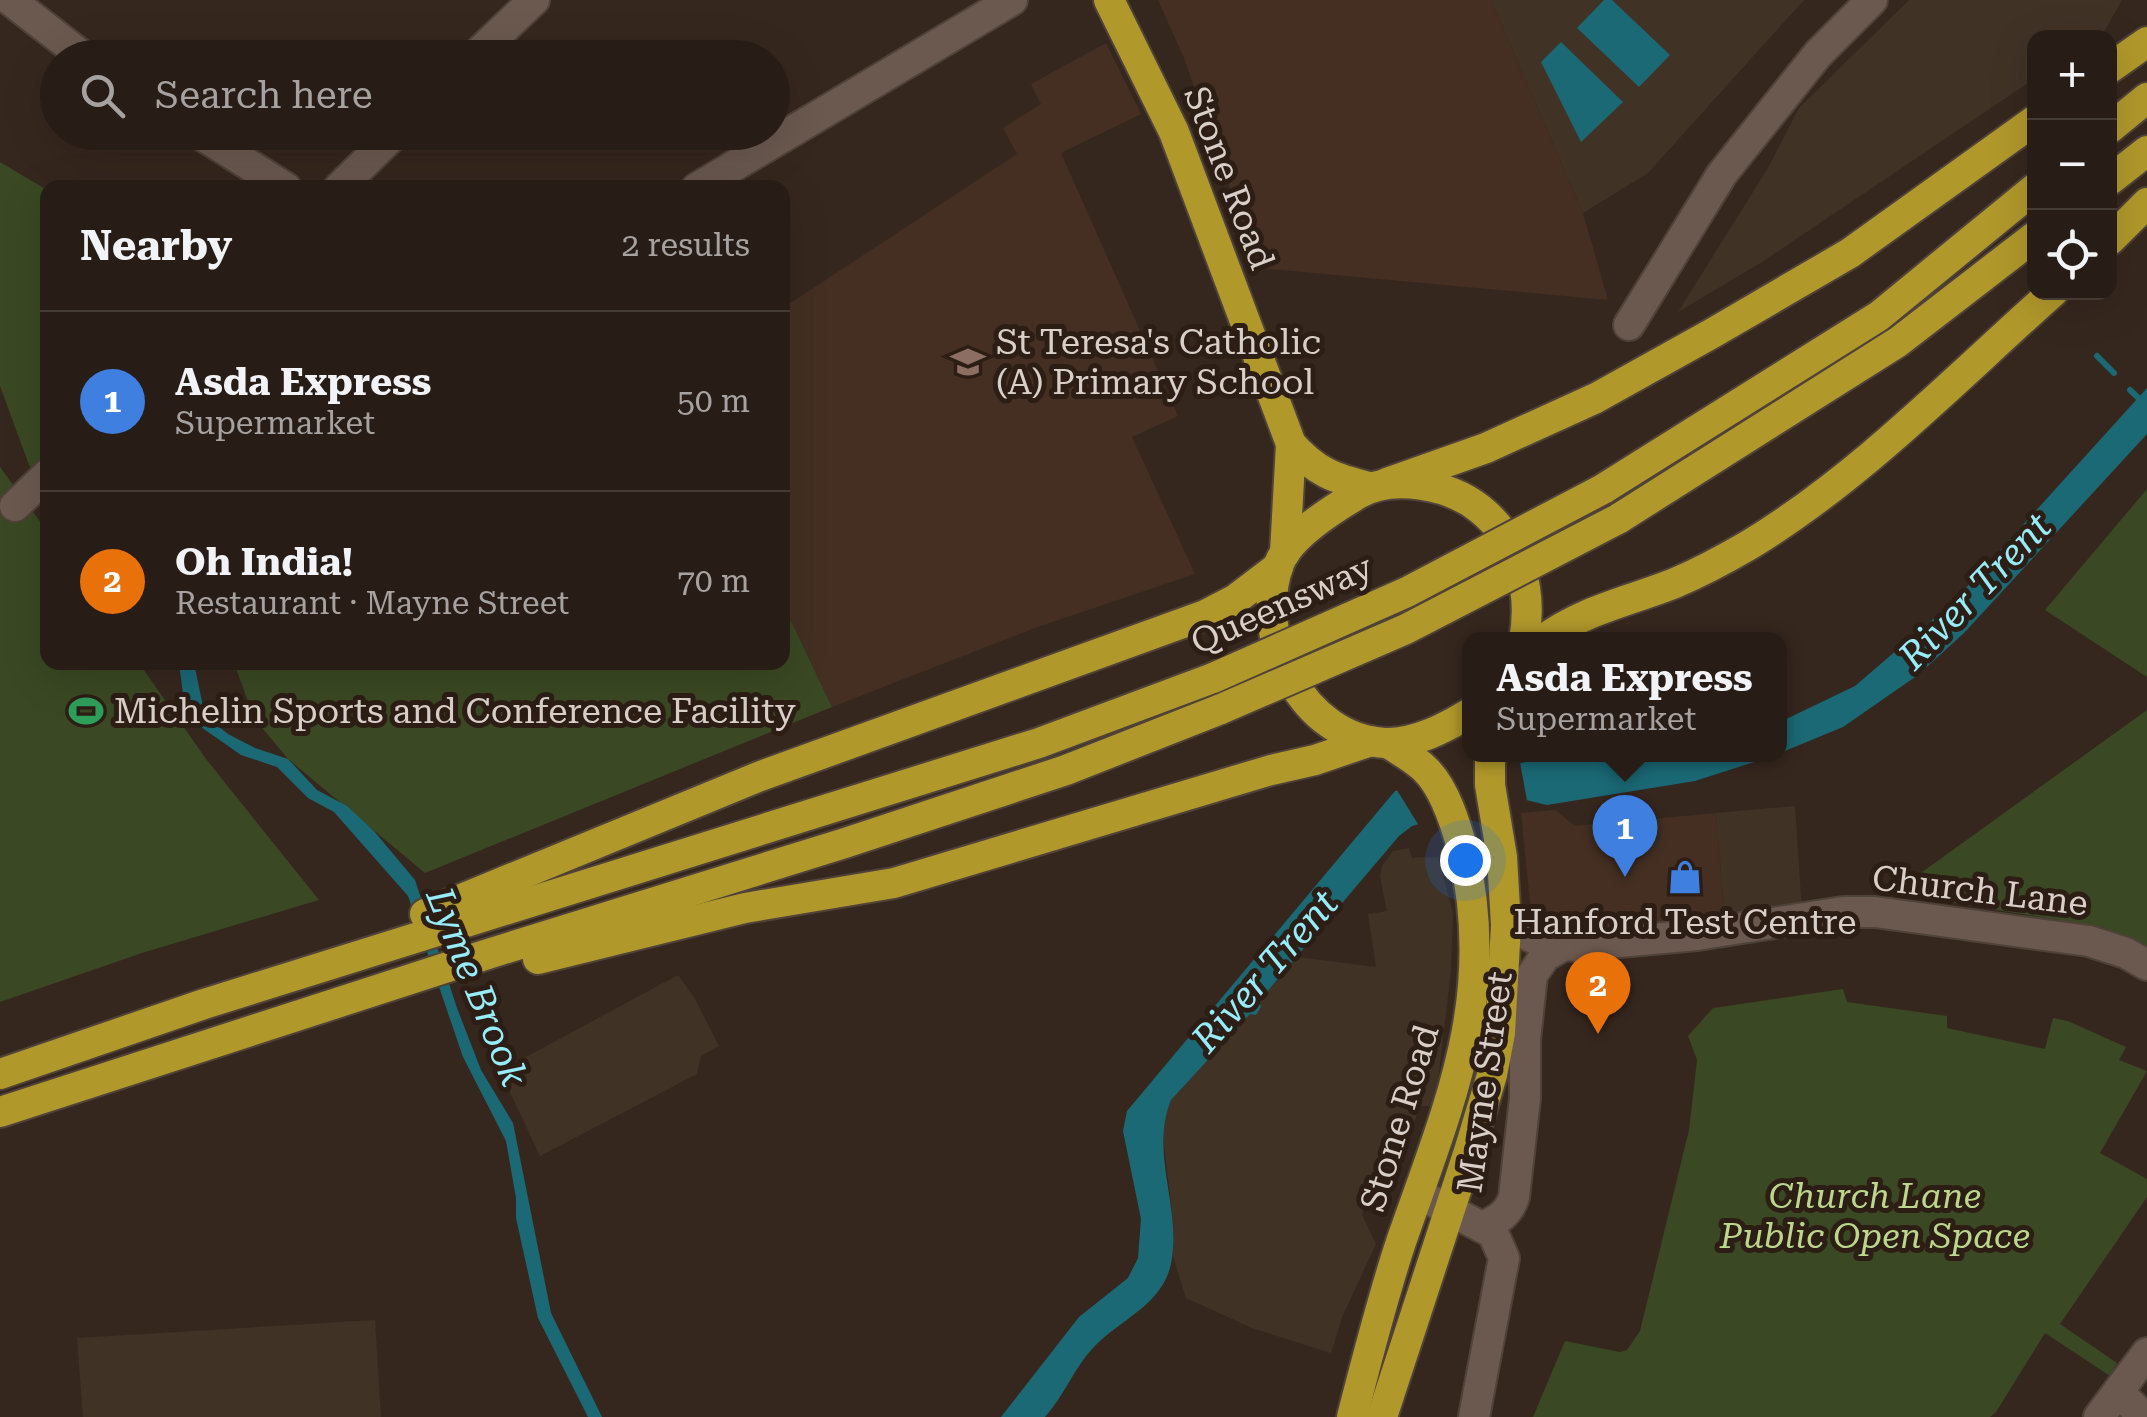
<!DOCTYPE html>
<html lang="en">
<head>
<meta charset="utf-8">
<style>
  body { margin:0; font-family:"Roboto Serif",serif; background:#30261f; color:#f1f3f6 }
  .controls { position:absolute; right:30px; top:30px; display:grid; overflow:hidden; border-radius:20px; box-shadow:0 10px 40px #0002 }
  .controls button { width:90px; height:90px; display:grid; place-items:center; padding:0; border:0; border-bottom:2px solid #443b35; background:#281d16; color:#f1f3f6; font:50px sans-serif }
  .you { position:absolute; left:1465px; top:860px; width:35px; height:35px; margin:-25px; border:8px solid #fff; border-radius:50%; background:#1a73e8; box-shadow:0 0 0 15px #1a73e833 }
  .badge { display:grid; place-items:center; width:65px; height:65px; border-radius:50%; background:#8c9099; color:#fff; font-size:32px; font-weight:700 }
  .pin { position:absolute; translate:-50% -82px; filter:drop-shadow(0 2px 5px #0008) }
  .pin::after { content:''; position:absolute; top:52px; width:35px; height:30px; background:inherit; clip-path:polygon(0 0,100% 0,50% 100%) }
  .popup { position:absolute; left:1462px; top:632px; width:325px; height:130px; box-sizing:border-box; display:grid; place-content:center; border-radius:20px; background:#281d16; filter:drop-shadow(0 2px 8px #0005); font-size:32px; white-space:nowrap; color:#a5a2a1 }
  .popup b { font-size:38px; color:#f1f3f6 }
  .popup::after { content:''; position:absolute; left:50%; top:100%; margin-left:-20px; border:20px solid transparent; border-top-color:#281d16 }
  .list { margin:0; padding:0; list-style:none }
  h2 { display:flex; justify-content:space-between; align-items:center; height:130px; margin:0; padding:0 40px; font-size:42px }
  h2 small { font-size:32px; font-weight:400; color:#a5a2a1 }
  .list li { display:grid; grid-template-columns:65px 1fr auto; gap:30px; align-items:center; box-sizing:border-box; height:180px; padding:0 40px; border-top:2px solid #443b35 }
  .list b { display:block; font-size:38px; white-space:nowrap }
  .list p { margin:0; font-size:32px; white-space:nowrap; color:#a5a2a1 }
  .list em { font-size:32px; font-style:normal; color:#a5a2a1 }
  .icon { flex:none; width:55px; height:55px; fill:none; stroke:currentColor; stroke-width:2; stroke-linecap:round; stroke-linejoin:round }
  .map { position:relative; flex:none; width:2147px; height:1417px; overflow:hidden }
  .search { position:absolute; background:#281d16; box-shadow:0 10px 40px #0002; left:40px; top:40px; width:750px; height:110px; display:flex; align-items:center; gap:25px; box-sizing:border-box; padding:0 35px; border-radius:55px; color:#a5a2a1; font-size:38px }
  .panel { position:absolute; background:#281d16; box-shadow:0 10px 40px #0002; left:40px; top:180px; width:750px; height:490px; border-radius:20px }
  .map>svg:first-child { display:block }
  .built { fill:#442f22 }
  .industrial { fill:#413226 }
  .green { fill:#3a4823 }
  .water { fill:#1a6975 }
  .pier { fill:#36271e }
  .lines { fill:none; stroke-linecap:round; stroke-linejoin:round }
  .stream { stroke:#1a6975; stroke-width:6 }
  .minor-casing { stroke:#4e4239; stroke-width:34 }
  .highway-casing { stroke:#4e4239; stroke-width:34 }
  .minor { stroke:#6b594f; stroke-width:30 }
  .highway { stroke:#b0982b; stroke-width:30 }
  .highway-bridge-casing { stroke:#4e4239; stroke-width:34; stroke-linecap:butt }
  .highway-bridge { stroke:#b0982b; stroke-width:30 }
  .labels { text-anchor:middle; dominant-baseline:central; stroke-width:10; stroke-linejoin:round; paint-order:stroke }
  .street-label { font-size:35px; fill:#d9cfc9; stroke:#2c1d15 }
  .poi-label { font-size:35px; fill:#d9cfc9; stroke:#2c1d15; text-anchor:start }
  .park-label { font-size:35px; font-style:italic; fill:#bbd78b; stroke:#2c1d15 }
  .water-label { font-size:38px; font-style:italic; fill:#97ecfa; stroke:#2c1d15 }
</style>
</head>
<body>
<div class="map">
<svg width="2147" height="1417" viewBox="0 0 2147 1417">
  <rect width="100%" height="100%" fill="#36271e"/>
  <g class="built">
    <polygon points="1158,0 1491,0 1583,213 1608,300 1258,268 1184,58"/>
    <polygon points="1106,43 1141,114 1061,153 1178,416 1132,437 1195,574 1035,628 832,707 783,604 783,308 1017,154 1003,128 1041,104 1031,84"/>
    <polygon points="1555,810 1575,826 1716,813 1725,919 1565,935 1532,923 1521,813"/>
  </g>
  <g class="industrial">
    <polygon points="1491,0 1804,0 1648,173 1583,213"/>
    <polygon points="1909,0 2122,0 2104,32 2096,37 2034,38 2034,79 1762,262 1678,312 1768,168 1799,108"/>
    <polygon points="1795,806 1802,911 1725,919 1716,813"/>
    <polygon points="1409,848 1412,858 1438,857 1453,913 1451,971 1438,1080 1430,1106 1421,1106 1407,1139 1385,1150 1362,1215 1376,1244 1343,1315 1331,1353 1252,1328 1186,1298 1173,1256 1172,1213 1162,1126 1171,1100 1297,957 1376,967 1368,914 1387,911 1380,876 1382,866 1393,851"/>
    <polygon points="678,975 694,997 719,1046 701,1056 697,1074 540,1156 500,1071"/>
    <polygon points="375,1320 381,1417 83,1417 77,1338"/>
  </g>
  <g class="green">
    <polygon points="0,162 47,190 48,455 37,474 29,465 0,386"/>
    <polygon points="0,467 47,531 48,662 139,663 206,759 319,900 142,953 0,1002"/>
    <polygon points="2147,489 2147,677 2045,610"/>
    <polygon points="783,604 832,707 425,873 288,759 254,718 234,663 782,662"/>
    <polygon points="2147,710 2147,946 2102,927 1893,893"/>
    <polygon points="1843,989 1847,1002 1947,1016 1947,1028 2045,1049 2053,1018 2068,1021 2126,1047 2119,1060 2147,1071 2100,1153 2147,1179 2147,1197 2060,1324 2117,1363 2110,1376 2045,1333 1996,1412 1990,1417 1533,1417 1565,1341 1620,1352 1627,1350 1640,1331 1689,1130 1697,1060 1688,1036 1713,1008"/>
  </g>
  <g class="water">
    <polygon points="1604,0 1612,0 1670,55 1639,87 1577,28"/>
    <polygon points="1561,42 1623,102 1581,142 1541,62"/>
    <polygon points="2147,388 2147,434 1964,633 1918,675 1843,727 1780,753 1780,722 1855,686 1954,601"/>
    <polygon points="179,663 194,663 204,711 213,722 228,734 255,748 288,759 317,790 347,806 374,831 415,880 457,1008 481,1070 513,1123 551,1313 602,1417 588,1417 538,1318 516,1218 516,1198 506,1141 463,1057 408,896 334,812 308,798 277,767 241,755 201,727 183,694"/>
    <path d="M1545,755H1776L1695,781L1547,805L1518,798L1412,826L1399,836L1259,1001L1261,1007L1256,1015L1250,1014L1171,1100C1150,1151 1180,1205 1172,1258C1166,1304 1121,1318 1093,1348C1074,1368 1064,1396 1045,1417H1001L1079,1317L1128,1278L1138,1258L1141,1219L1123,1131L1127,1111L1395,791L1539,759Z"/>
  </g>
  <polygon class="pier" points="1519,757 1528,806 1518,803 1421,829 1395,787"/>
  <g class="lines">
    <g class="stream">
      <polyline points="2097,356 2114,373"/>
      <polyline points="2130,390 2147,406"/>
    </g>
    <g class="minor-casing">
      <g id="minor">
        <polyline points="10,0 85,58"/>
        <polyline points="473,58 534,0"/>
        <polyline points="197,132 286,188"/>
        <polyline points="339,188 396,132"/>
        <polyline points="697,188 1012,0"/>
        <polyline points="1629,325 1722,174 1818,54 1872,0"/>
        <polyline points="15,506 48,474"/>
        <polyline points="1506,925 1542,942 1575,946 1697,935 1843,912 1875,912 2089,941 2126,953 2147,965"/>
        <polyline points="1419,1194 1493,1233 1504,1258 1474,1417"/>
        <path d="M1483,1227C1498,1220 1509,1213 1514,1197L1525,1098V1040L1532,975L1545,956L1561,947"/>
        <polyline points="2118,1392 2144,1417"/>
        <polyline points="2099,1417 2147,1353"/>
      </g>
    </g>
    <g class="highway-casing">
      <g id="highway">
        <path d="M1109,0L1174,132L1291,444C1316,472 1333,478 1369,487"/>
        <polyline points="2110,68 2147,42"/>
        <polyline points="2110,128 2147,98"/>
        <polyline points="2110,180 2147,151"/>
        <polyline points="2110,240 2147,203"/>
        <polyline points="1387,483 1486,448 1596,398 1711,334 1850,253 2034,121"/>
        <polyline points="1603,489 1879,316 2034,189"/>
        <polyline points="1618,519 1898,342 2034,237"/>
        <polyline points="1285,553 1291,444"/>
        <path d="M1543,640C1583,610 1630,601 1675,583C1701,572 1725,559 1749,545C1861,477 1955,379 2053,292"/>
        <path d="M1470,713C1445,728 1415,744 1385,743C1303,739 1252,637 1279,564C1289,536 1333,509 1358,494C1392,474 1449,484 1480,509C1520,541 1533,591 1524,640"/>
        <polyline points="425,914 758,777 1205,615 1236,599 1278,567"/>
        <polyline points="538,959 745,908 894,883 1271,770 1315,760 1371,741"/>
        <polyline points="0,1074 204,1004 1039,743 1213,678"/>
        <polyline points="0,1112 488,954 845,843 1066,770 1221,709"/>
        <path d="M1352,1417C1367,1359 1382,1299 1401,1242C1448,1107 1498,998 1463,851C1456,825 1445,788 1425,769C1415,759 1400,751 1388,743"/>
        <polyline points="1382,1417 1469,1151 1492,1075 1500,1033 1506,925 1502,857 1490,785 1490,754"/>
      </g>
    </g>
    <use href="#minor" class="minor"/>
    <use href="#highway" class="highway"/>
    <g class="highway-bridge-casing">
      <g id="highway-bridge">
        <polyline points="1213,678 1407,592 1603,489"/>
        <polyline points="1221,709 1406,629 1618,519"/>
      </g>
    </g>
    <use href="#highway-bridge" class="highway-bridge"/>
  </g>
  <defs>
    <g id="school-bare" transform="scale(2.7)"><path d="M0-5L7-2L0 1L-7-2ZM-4 1L0 2.5L4 1V4Q0 6-4 4Z" fill="#8d6e63" stroke="#2c1d15" stroke-width="2.5" paint-order="stroke"/></g>
    <g id="stadium-bare" transform="scale(2.7)"><path d="M0-5a6.5 5 0 1 0 0 10a6.5 5 0 1 0 0-10ZM-3.5-1.8h7v3.6h-7Z" fill="#2e9e5b" stroke="#2c1d15" stroke-width="2.5" paint-order="stroke"/></g>
    <g id="shop-bare" transform="scale(2.7)"><path d="M-5-2.5h2.3a2.7 3.5 0 0 1 5.4 0H5L5.5 6h-11ZM-1.5-2.5h3a1.5 2.3 0 0 0-3 0Z" fill="#3f7fe0" stroke="#2c1d15" stroke-width="2.5" paint-order="stroke"/></g>
  </defs>
  <g fill-rule="evenodd">
    <use href="#school-bare" x="968" y="362"/>
    <use href="#stadium-bare" x="86" y="711"/>
    <use href="#shop-bare" x="1685" y="877"/>
  </g>
  <g class="labels">
    <g class="street-label">
      <text transform="translate(1229 178) rotate(69)">Stone Road</text>
      <text transform="translate(1282 605) rotate(-24)">Queensway</text>
      <text transform="translate(1980 891) rotate(7)">Church Lane</text>
      <text transform="translate(1485 1082) rotate(-82)">Mayne Street</text>
      <text transform="translate(1400 1118) rotate(-73)">Stone Road</text>
    </g>
    <g class="poi-label">
      <text x="996" y="342">St Teresa's Catholic<tspan x="996" dy="40">(A) Primary School</tspan></text>
      <text x="114" y="711">Michelin Sports and Conference Facility</text>
      <text x="1685" y="922" text-anchor="middle">Hanford Test Centre</text>
    </g>
    <g class="park-label">
      <text x="1875" y="1196">Church Lane<tspan x="1875" dy="40">Public Open Space</tspan></text>
    </g>
    <g class="water-label">
      <text transform="translate(1975 591) rotate(-46)">River Trent</text>
      <text transform="translate(1265 971) rotate(-49)">River Trent</text>
      <text transform="translate(477 987) rotate(68)">Lyme Brook</text>
    </g>
  </g>
</svg>
<div class="controls">
<button>+</button>
<button>−</button>
<button><svg class="icon" aria-label="locate" viewBox="0 0 24 24"><circle cx="12" cy="12" r="6"/><path d="M12 2v4M12 18v4M2 12h4M18 12h4"/></svg></button>
</div>
<div class="you"></div>
<div class="pin badge" style="left:1625px;top:877px;background:#3f7fe0">1</div>
<div class="popup"><b>Asda Express</b>Supermarket</div>
<div class="pin badge" style="left:1598px;top:1034px;background:#e8710a">2</div>
<div class="search"><svg class="icon" aria-label="search" viewBox="0 0 24 24"><circle cx="10" cy="10" r="6"/><path d="M15 15l6 6"/></svg>Search here</div>
<section class="panel">
<h2>Nearby<small>2 results</small></h2>
<ul class="list">
<li><span class="badge" style="background:#3f7fe0">1</span><div><b>Asda Express</b><p>Supermarket</p></div><em>50 m</em></li>
<li><span class="badge" style="background:#e8710a">2</span><div><b>Oh India!</b><p>Restaurant · Mayne Street</p></div><em>70 m</em></li>
</ul>
</section>
</div>
</body>
</html>
